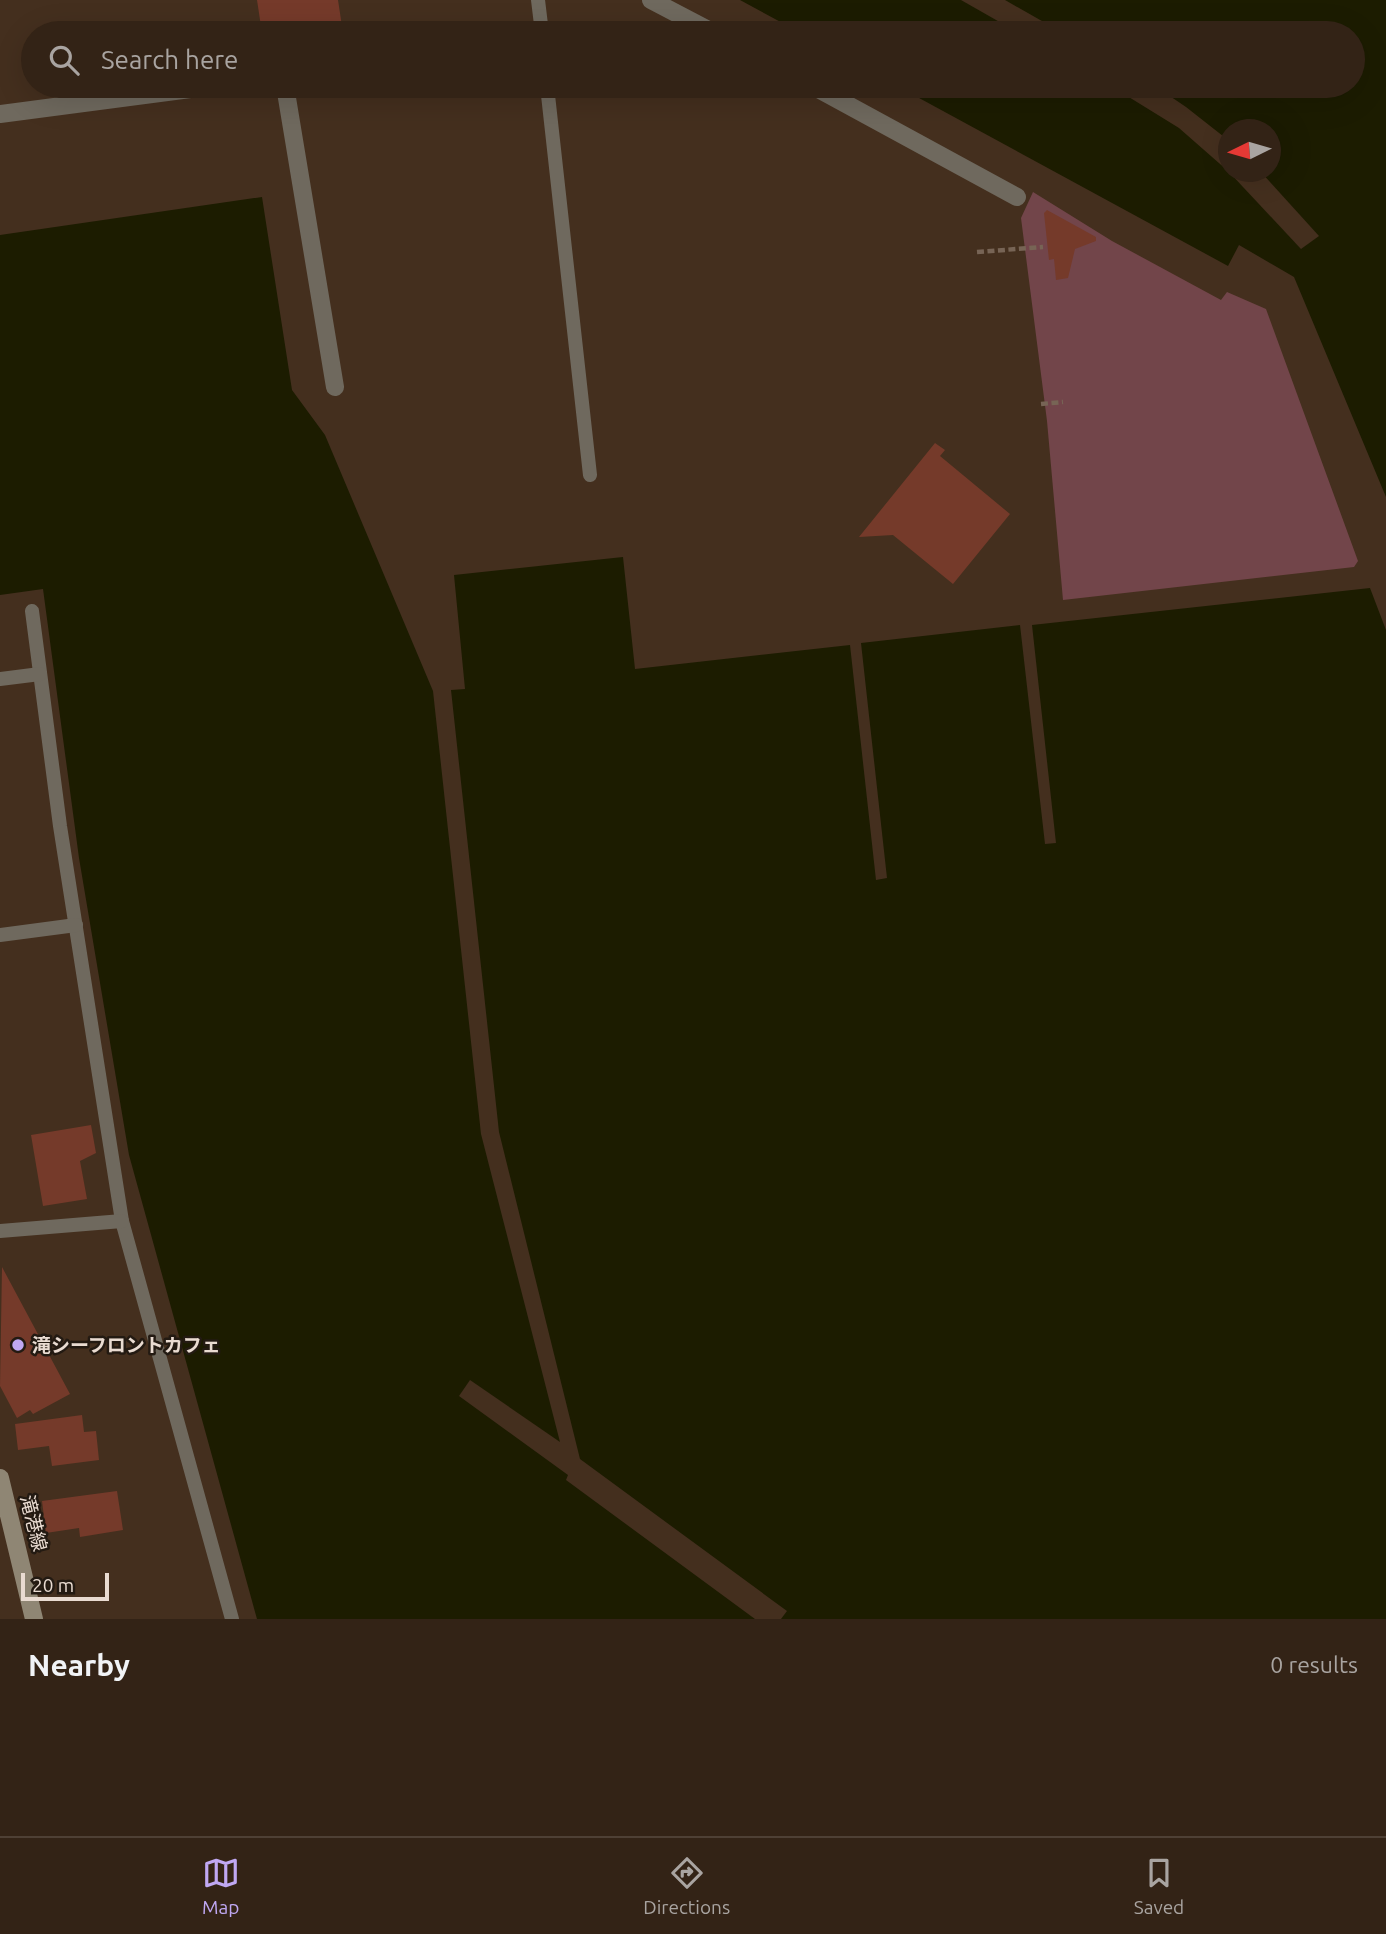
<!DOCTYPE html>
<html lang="en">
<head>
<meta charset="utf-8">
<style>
  body { margin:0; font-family:Ubuntu,"Noto Sans JP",sans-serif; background:#3e2f23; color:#f1f3f6 }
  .compass { position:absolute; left:1218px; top:119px; width:63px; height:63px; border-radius:50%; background:#332316; box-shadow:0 7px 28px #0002; rotate:265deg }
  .scale { position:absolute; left:21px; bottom:18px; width:88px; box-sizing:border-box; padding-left:7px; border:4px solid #e9dbd1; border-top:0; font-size:19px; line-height:24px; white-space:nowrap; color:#e9dbd1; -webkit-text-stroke:5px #231a12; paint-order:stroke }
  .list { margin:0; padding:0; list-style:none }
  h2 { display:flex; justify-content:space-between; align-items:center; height:91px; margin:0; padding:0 28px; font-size:30px }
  h2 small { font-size:23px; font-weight:400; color:#a9a4a1 }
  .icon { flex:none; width:38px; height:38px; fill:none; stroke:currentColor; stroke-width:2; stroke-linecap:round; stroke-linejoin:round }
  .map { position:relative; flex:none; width:1386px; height:1619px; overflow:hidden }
  .search { position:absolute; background:#332316; box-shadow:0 7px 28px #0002; left:21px; right:21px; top:21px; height:77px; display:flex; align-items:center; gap:18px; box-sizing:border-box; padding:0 24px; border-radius:38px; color:#a9a4a1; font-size:26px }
  .sheet { height:217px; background:#332316 }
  nav { display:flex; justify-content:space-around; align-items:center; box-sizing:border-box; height:98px; border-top:2px solid #4e4035; background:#332316; font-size:19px; color:#a9a4a1 }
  nav a { display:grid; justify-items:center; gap:4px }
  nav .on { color:#c0a8f3 }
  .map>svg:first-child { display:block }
  .green { fill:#72454a }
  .water { fill:#1c1c00; fill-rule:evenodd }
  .pier { fill:#442f1e }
  .building { fill:#753a2a }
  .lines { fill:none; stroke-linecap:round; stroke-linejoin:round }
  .path { stroke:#776455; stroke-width:4.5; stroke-dasharray:7 3.5; stroke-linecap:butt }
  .lane { stroke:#6f695e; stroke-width:14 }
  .street { stroke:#6f695e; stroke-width:18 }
  .secondary { stroke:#8f8674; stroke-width:18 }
  .poi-dot { fill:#c0a8f3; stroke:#231a12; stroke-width:2.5 }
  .labels { text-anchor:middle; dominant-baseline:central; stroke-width:5; stroke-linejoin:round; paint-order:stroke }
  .poi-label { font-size:19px; font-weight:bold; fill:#e9dbd1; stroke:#231a12; text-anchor:start }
  .street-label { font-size:19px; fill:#e9dbd1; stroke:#231a12 }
</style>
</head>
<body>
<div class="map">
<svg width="1386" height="1619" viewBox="0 0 1386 1619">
  <rect width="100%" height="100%" fill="#442f1e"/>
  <polygon class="green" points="1033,192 1112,241 1221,300 1227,292 1266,309 1358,561 1354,567 1063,600 1047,421 1021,218"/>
  <g class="water">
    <path d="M740,0H1386V497L1294,277L1239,245L1228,266L897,86H1353V33H801ZM1228,130H1270V172H1228Z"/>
    <polygon points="262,197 292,390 325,435 433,691 481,1134 560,1442 470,1380 459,1396 568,1475 566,1480 755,1619 257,1619 129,1155 79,858 43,589 0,595 0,235"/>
    <polygon points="623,557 635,669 850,645 876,880 887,878 861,643 1020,625 1045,844 1056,843 1032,625 1370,588 1386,630 1386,1619 781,1619 787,1611 580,1459 499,1132 451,690 465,689 454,575"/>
  </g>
  <g class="pier">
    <polygon points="961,0 1005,0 1063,33 1019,33"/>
    <polygon points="1111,86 1155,86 1186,107 1228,140 1228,171 1179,128"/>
    <polygon points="1229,172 1261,172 1319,236 1301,249"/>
  </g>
  <g class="building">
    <polygon points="257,0 338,0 343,33 262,33"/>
    <polygon points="1047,210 1096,237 1096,241 1075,249 1068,278 1056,280 1054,259 1049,260 1044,213"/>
    <polygon points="935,443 945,450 940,456 1010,514 953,584 893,535 859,537"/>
    <polygon points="91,1125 96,1153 80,1161 87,1199 43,1206 31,1135"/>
    <polygon points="2,1267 70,1394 33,1414 30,1410 17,1418 0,1386"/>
    <polygon points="82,1415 84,1432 96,1431 99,1460 52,1466 49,1446 18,1450 15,1424"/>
    <polygon points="117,1491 123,1530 80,1537 79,1528 46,1533 42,1501"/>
  </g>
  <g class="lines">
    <g class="path">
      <polyline points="977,252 1043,247"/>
      <polyline points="1041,404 1063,402"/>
    </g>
    <g class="lane">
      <polyline points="538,0 542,33"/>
      <polyline points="547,86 590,475"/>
      <polyline points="32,611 60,826 122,1221 232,1619"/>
      <polyline points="0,679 40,674"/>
      <polyline points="0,935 76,925"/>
      <polyline points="0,1231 122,1221"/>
    </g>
    <g class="street">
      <polyline points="651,0 714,33"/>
      <polyline points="285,86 335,387"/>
      <polyline points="813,86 1017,197"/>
      <polyline points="0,114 213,86"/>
    </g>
    <polyline class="secondary" points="0,1478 34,1619"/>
  </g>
  <circle class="poi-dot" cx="18" cy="1345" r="7"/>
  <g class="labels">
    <g class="poi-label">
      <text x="32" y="1345">滝シーフロントカフェ</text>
    </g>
    <g class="street-label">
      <text transform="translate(34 1523) rotate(76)">滝港線</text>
    </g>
  </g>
</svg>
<svg class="compass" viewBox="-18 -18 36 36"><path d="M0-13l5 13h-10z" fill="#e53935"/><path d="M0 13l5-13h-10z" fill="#a9a4a1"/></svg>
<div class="scale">20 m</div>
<div class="search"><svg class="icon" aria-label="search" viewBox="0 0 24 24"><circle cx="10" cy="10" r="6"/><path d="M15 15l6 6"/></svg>Search here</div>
</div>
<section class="sheet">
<h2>Nearby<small>0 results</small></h2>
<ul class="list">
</ul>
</section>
<nav>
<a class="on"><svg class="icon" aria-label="map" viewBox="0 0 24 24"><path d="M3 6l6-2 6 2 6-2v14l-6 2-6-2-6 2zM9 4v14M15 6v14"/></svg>Map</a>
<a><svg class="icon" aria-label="directions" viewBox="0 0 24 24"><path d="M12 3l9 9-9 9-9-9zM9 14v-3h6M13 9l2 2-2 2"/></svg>Directions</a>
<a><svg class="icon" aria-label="saved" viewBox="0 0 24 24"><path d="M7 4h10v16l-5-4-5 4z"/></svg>Saved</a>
</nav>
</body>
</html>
